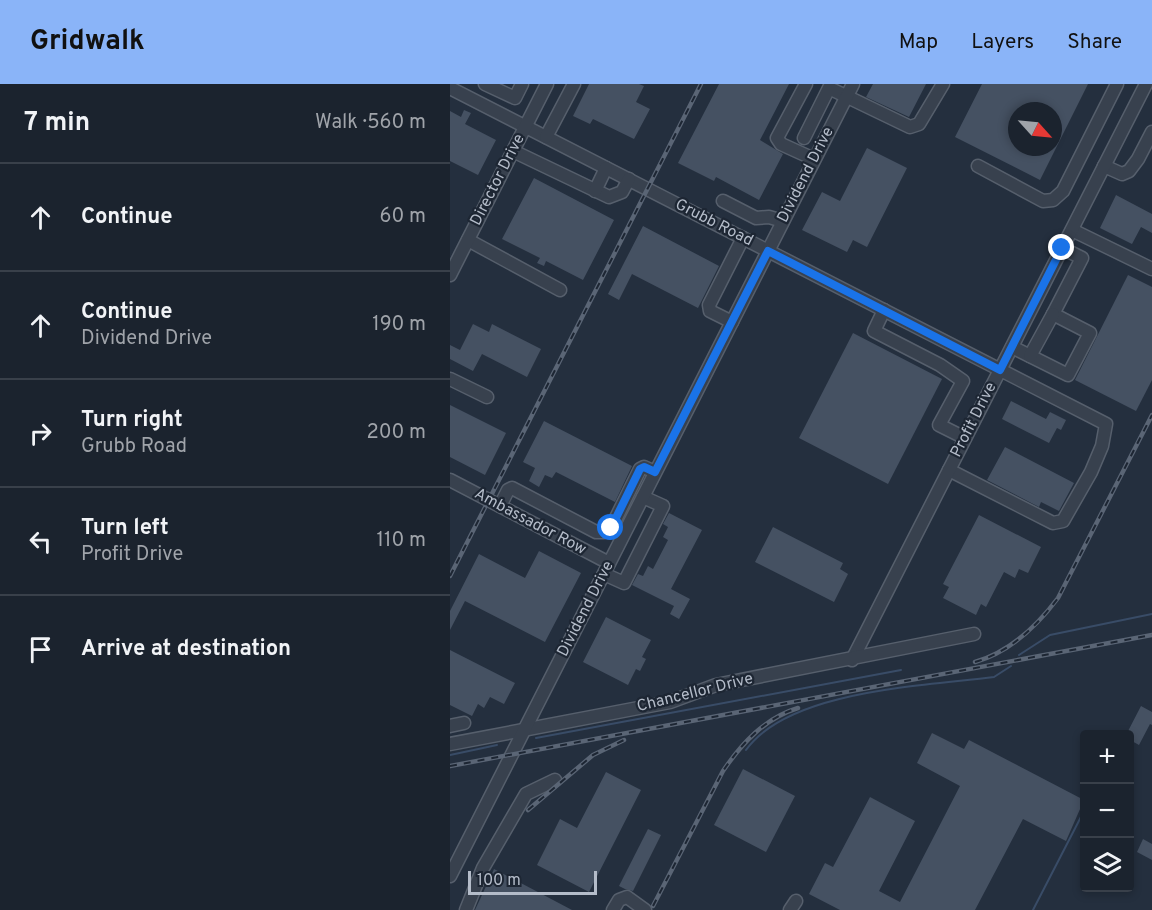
<!DOCTYPE html>
<html lang="en">
<head>
<meta charset="utf-8">
<style>
  body { margin:0; font-family:Overpass,sans-serif; background:#242b36; color:#f1f3f6 }
  .controls { position:absolute; right:18px; bottom:18px; display:grid; overflow:hidden; border-radius:6px; box-shadow:0 3px 9px #0003 }
  .controls button { width:54px; height:54px; display:grid; place-items:center; padding:0; border:0; border-bottom:2px solid #39404a; background:#1b232e; color:#f1f3f6; font:30px sans-serif }
  .compass { position:absolute; left:558px; top:18px; width:54px; height:54px; border-radius:50%; background:#1b232e; box-shadow:0 3px 9px #0003; rotate:117deg }
  .scale { position:absolute; left:18px; bottom:15px; width:129px; box-sizing:border-box; padding-left:6px; border:3px solid #b4bcc9; border-top:0; font-size:16px; line-height:21px; white-space:nowrap; color:#b4bcc9; -webkit-text-stroke:4px #1d2633; paint-order:stroke }
  .stop { position:absolute; width:18px; height:18px; margin:-14px; border:4px solid #1a73e8; border-radius:50%; background:#fff }
  .stop.end { background:#1a73e8; border-color:#fff; box-shadow:0 2px 6px #0008 }
  .list { margin:0; padding:0; list-style:none }
  h2 { display:flex; justify-content:space-between; align-items:center; height:78px; margin:0; padding:0 24px; font-size:26px }
  h2 small { font-size:20px; font-weight:400; color:#a0a4aa }
  .list li { display:grid; grid-template-columns:39px 1fr auto; gap:18px; align-items:center; box-sizing:border-box; height:108px; padding:0 24px; border-top:2px solid #39404a }
  .list b { display:block; font-size:22px; white-space:nowrap }
  .list p { margin:0; font-size:20px; white-space:nowrap; color:#a0a4aa }
  .list em { font-size:20px; font-style:normal; color:#a0a4aa }
  .icon { flex:none; width:33px; height:33px; fill:none; stroke:currentColor; stroke-width:2; stroke-linecap:round; stroke-linejoin:round }
  .map { position:relative; flex:none; width:702px; height:826px; overflow:hidden }
  header { display:flex; align-items:center; gap:36px; box-sizing:border-box; height:84px; padding:0 30px; background:#8ab4f8; color:#111 }
  header strong { font-size:28px }
  nav { display:flex; gap:33px; margin-inline-start:auto; font-size:21px }
  main { display:flex }
  aside { flex:1; background:#1b232e }
  .map>svg:first-child { display:block }
  .lines { fill:none; stroke-linecap:round; stroke-linejoin:round }
  .stream { stroke:#394c67; stroke-width:2 }
  .building { fill:#455162; fill-rule:evenodd }
  .minor-casing { stroke:#565f6c; stroke-width:15 }
  .minor { stroke:#38414e; stroke-width:12 }
  .rail-casing { stroke:#5a6575; stroke-width:4.5 }
  .rail { stroke:#1d2633; stroke-width:2; stroke-dasharray:7; stroke-linecap:butt }
  .route { stroke:#1a73e8; stroke-width:8 }
  .labels { text-anchor:middle; dominant-baseline:central; stroke-width:4.5; stroke-linejoin:round; paint-order:stroke }
  .street-label { font-size:16px; fill:#b4bcc9; stroke:#1d2633 }
</style>
</head>
<body>
<header>
<strong>Gridwalk</strong>
<nav><a>Map</a><a>Layers</a><a>Share</a></nav>
</header>
<main>
<aside>
<h2>7 min<small>Walk · 560 m</small></h2>
<ul class="list">
<li><svg class="icon" aria-label="ahead" viewBox="0 0 24 24"><path d="M12 20V5M6 11l6-6 6 6"/></svg><div><b>Continue</b></div><em>60 m</em></li>
<li><svg class="icon" aria-label="ahead" viewBox="0 0 24 24"><path d="M12 20V5M6 11l6-6 6 6"/></svg><div><b>Continue</b><p>Dividend Drive</p></div><em>190 m</em></li>
<li><svg class="icon" aria-label="right" viewBox="0 0 24 24"><path d="M7 20v-9h11M14 6l5 5-5 5"/></svg><div><b>Turn right</b><p>Grubb Road</p></div><em>200 m</em></li>
<li><svg class="icon" aria-label="left" viewBox="0 0 24 24"><path d="M17 20v-9H6M10 6l-5 5 5 5"/></svg><div><b>Turn left</b><p>Profit Drive</p></div><em>110 m</em></li>
<li><svg class="icon" aria-label="arrive" viewBox="0 0 24 24"><path d="M6 21V4h12l-3 4 3 4H6"/></svg><div><b>Arrive at destination</b></div></li>
</ul>
</aside>
<div class="map">
<svg width="702" height="826" viewBox="0 0 702 826">
  <rect width="100%" height="100%" fill="#242f3e"/>
  <g class="lines">
    <g class="stream">
      <polyline points="569,571 600,551 702,530"/>
      <polyline points="86,654 451,586"/>
      <path d="M296,666C339,606 475,602 544,593L561,582"/>
      <polyline points="0,671 47,661"/>
      <polyline points="583,826 634,727"/>
    </g>
  </g>
  <g class="building">
    <polygon points="139,0 189,0 194,2 186,18 200,25 184,55 143,35 140,40 123,32"/>
    <polygon points="269,0 339,0 310,56 333,70 309,116 266,93 264,97 228,79"/>
    <polygon points="423,0 476,0 459,33 416,13"/>
    <path d="M532,0H638L590,96L505,53ZM567,27H603V63H567Z"/>
    <polygon points="14,26 21,29 15,40 46,56 28,91 0,77 0,27 11,33"/>
    <polygon points="417,64 457,84 417,163 403,156 397,168 352,146 372,108 390,117"/>
    <polygon points="84,94 164,136 133,196 96,177 94,182 87,179 90,174 52,155"/>
    <polygon points="666,111 702,130 702,149 691,143 682,160 650,144"/>
    <polygon points="193,142 269,182 248,224 182,190 169,216 158,210"/>
    <polygon points="678,191 702,203 702,296 686,327 625,296"/>
    <polygon points="23,240 39,248 42,240 91,265 77,293 32,270 23,287 0,275 0,261 10,266"/>
    <polygon points="403,249 492,295 438,400 349,354"/>
    <polygon points="561,317 596,335 600,328 616,336 611,346 607,344 599,359 552,335"/>
    <polygon points="0,321 56,349 35,391 0,373"/>
    <polygon points="94,337 182,382 165,418 106,388 102,394 95,391 89,403 79,397 85,384 73,378"/>
    <polygon points="555,363 624,399 609,427 591,418 589,423 537,396"/>
    <polygon points="219,429 252,446 221,505 240,515 229,535 220,530 224,522 182,501 188,490 193,492 198,482 203,485 218,456 213,453 218,443 213,440"/>
    <polygon points="529,431 591,463 578,489 569,485 565,494 554,488 536,523 531,520 526,531 493,514 499,503 493,500"/>
    <polygon points="323,443 393,479 390,485 398,490 384,518 305,478"/>
    <polygon points="89,467 131,489 95,558 15,517 0,546 0,527 29,470 75,494"/>
    <polygon points="156,533 201,556 192,573 196,575 190,587 186,585 178,601 133,578"/>
    <polygon points="0,566 65,599 54,620 40,613 34,624 28,620 22,632 0,621"/>
    <polygon points="691,622 702,628 702,641 700,640 689,661 680,656 680,651 676,651"/>
    <polygon points="482,649 514,665 519,656 634,716 616,757 573,735 525,826 390,826 359,810 375,779 383,783 420,713 465,737 429,807 450,818 510,702 467,679"/>
    <polygon points="293,685 345,712 316,768 264,741"/>
    <polygon points="156,688 191,706 139,808 87,781 110,735 127,744"/>
    <polygon points="198,745 211,751 183,807 175,805 169,802"/>
    <polygon points="693,755 702,760 702,776 687,768"/>
    <polygon points="44,785 122,826 25,826"/>
  </g>
  <g class="lines">
    <g class="minor-casing">
      <g id="minor">
        <polyline points="35,0 65,14 72,0"/>
        <polyline points="356,0 327,54 331,60 364,75"/>
        <polyline points="0,4 656,340 652,362 641,388 613,437 603,439 499,386"/>
        <polyline points="96,53 124,0"/>
        <polyline points="354,54 379,4 460,43 469,40 493,0"/>
        <polyline points="63,67 159,113 172,108 179,95"/>
        <polyline points="528,82 593,117 603,116 613,107 667,0"/>
        <polyline points="654,82 672,90 679,87 688,75 702,48"/>
        <polyline points="145,107 156,84"/>
        <polyline points="273,117 306,134 319,133 333,137"/>
        <polyline points="622,146 702,185"/>
        <polyline points="18,156 110,206"/>
        <polyline points="0,191 97,0"/>
        <polyline points="434,226 424,247 490,281 513,297 489,341 515,354"/>
        <polyline points="282,238 260,227 259,221 293,154"/>
        <polyline points="562,263 618,291 640,249 603,230 632,174 612,164"/>
        <polyline points="580,272 603,230"/>
        <polyline points="0,295 37,313"/>
        <polyline points="0,396 159,479"/>
        <polyline points="50,422 58,406 62,404 146,448 154,448 161,444 190,385 194,383 205,388"/>
        <polyline points="154,490 174,499 213,422 193,413"/>
        <polyline points="402,576 696,0"/>
        <polyline points="0,642 14,639"/>
        <polyline points="0,660 220,618 266,601 524,550"/>
        <polyline points="0,792 403,0"/>
        <polyline points="16,826 33,784 76,710 105,696"/>
        <polyline points="163,826 169,816 177,813 195,826"/>
        <polyline points="340,826 346,817"/>
      </g>
    </g>
    <use href="#minor" class="minor"/>
    <g class="rail-casing">
      <g id="rail">
        <polyline points="0,492 251,0"/>
        <path d="M525,578C560,568 587,542 608,514L702,331"/>
        <polyline points="0,682 702,551"/>
        <polyline points="78,726 143,671 174,656"/>
        <path d="M203,822L273,687C292,659 315,634 348,624"/>
      </g>
    </g>
    <use href="#rail" class="rail"/>
  </g>
  <g class="lines">
    <polyline class="route" points="161,444 190,385 194,383 205,388 318,167 550,286 612,164"/>
  </g>
  <g class="labels">
    <g class="street-label">
      <text transform="translate(356 91) rotate(-63)">Dividend Drive</text>
      <text transform="translate(48 96) rotate(-63)">Director Drive</text>
      <text transform="translate(264 139) rotate(27)">Grubb Road</text>
      <text transform="translate(524 336) rotate(-63)">Profit Drive</text>
      <text transform="translate(80 438) rotate(28)">Ambassador Row</text>
      <text transform="translate(136 525) rotate(-63)">Dividend Drive</text>
      <text transform="translate(245 609) rotate(-14)">Chancellor Drive</text>
    </g>
  </g>
</svg>
<div class="controls">
<button>+</button>
<button>−</button>
<button><svg class="icon" aria-label="layers" viewBox="0 0 24 24"><path d="M12 4l9 5-9 5-9-5zM3 14l9 5 9-5"/></svg></button>
</div>
<svg class="compass" viewBox="-18 -18 36 36"><path d="M0-13l5 13h-10z" fill="#e53935"/><path d="M0 13l5-13h-10z" fill="#a0a4aa"/></svg>
<div class="scale">100 m</div>
<div class="stop" style="left:161px;top:444px"></div>
<div class="stop end" style="left:612px;top:164px"></div>
</div>
</main>
</body>
</html>
